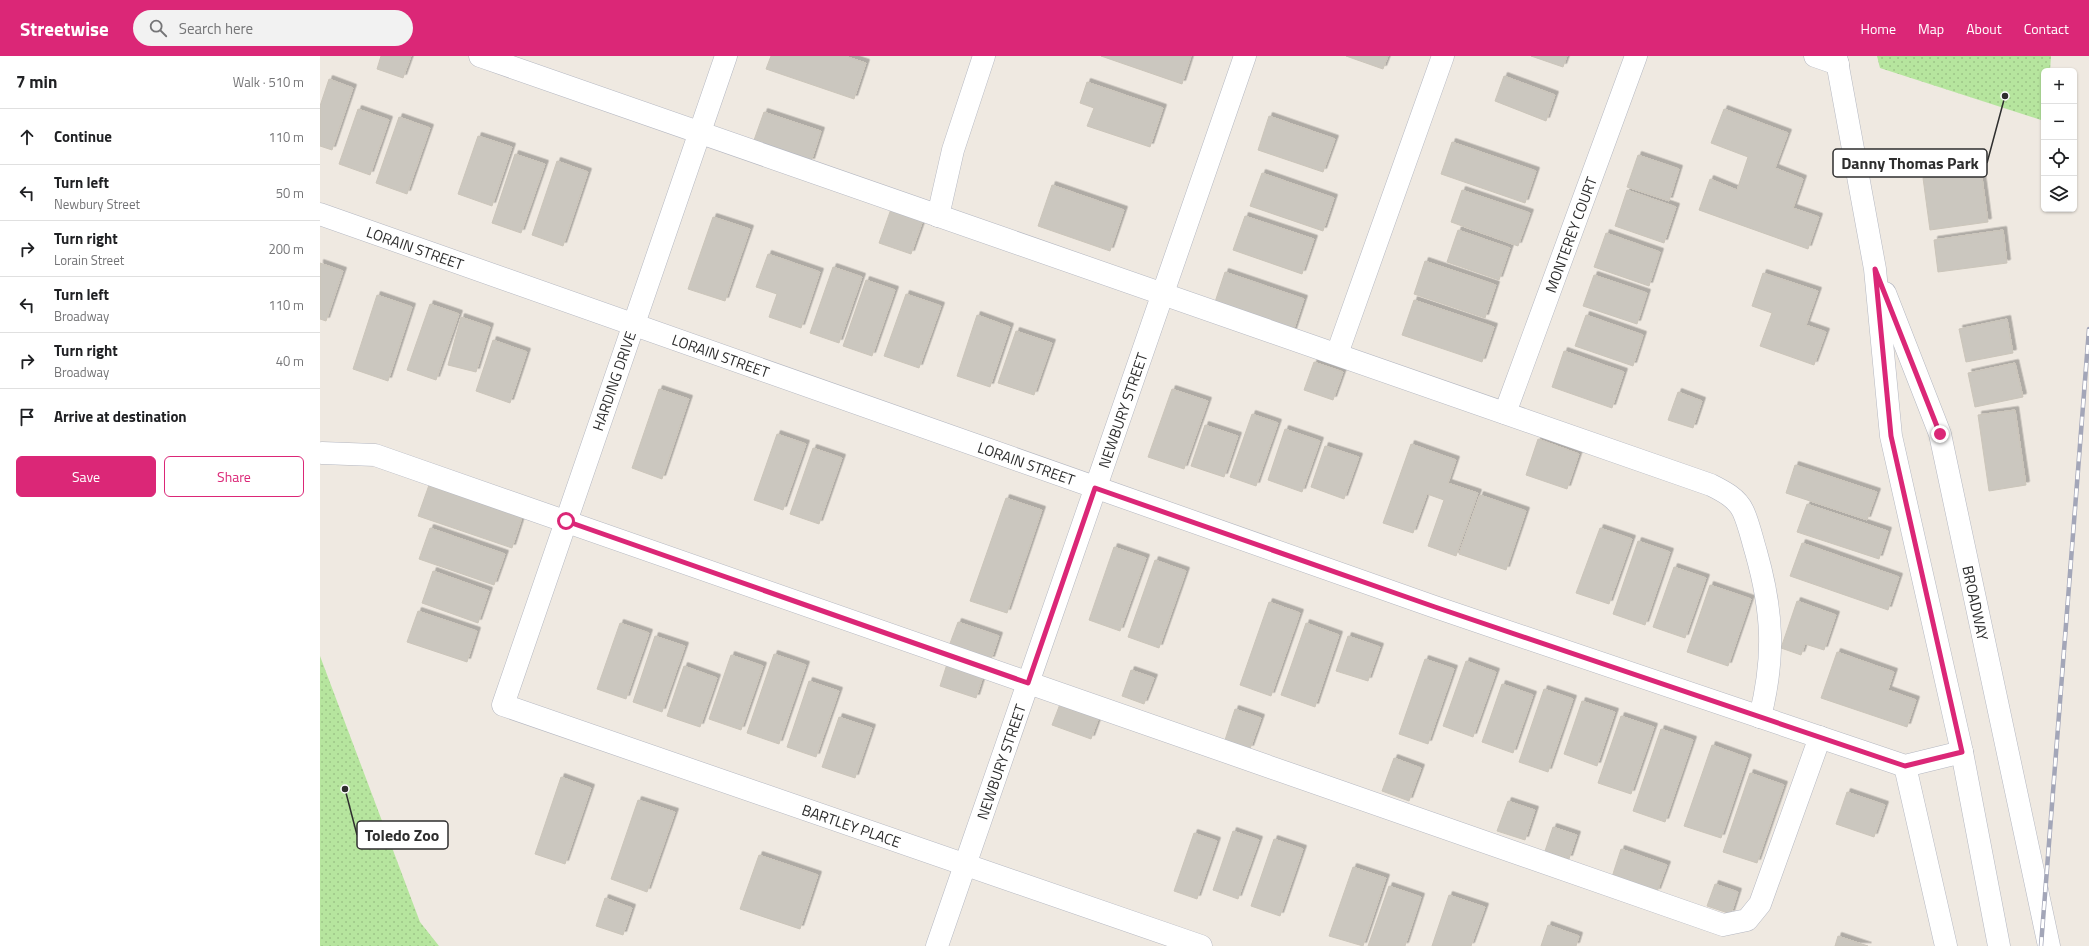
<!DOCTYPE html>
<html lang="en">
<head>
<meta charset="utf-8">
<style>
  body { margin:0; font-family:"Titillium Web",sans-serif; background:#f2f2f2; color:#202124 }
  .controls { position:absolute; right:12px; top:12px; display:grid; overflow:hidden; border-radius:6px; box-shadow:0 1px 3px #0004 }
  .controls button { width:36px; height:36px; display:grid; place-items:center; padding:0; border:0; border-bottom:1px solid #e0e0e0; background:#fff; color:#202124; font:20px sans-serif }
  .stop { position:absolute; width:12px; height:12px; margin:-9px; border:3px solid #db2777; border-radius:50%; background:#fff }
  .stop.end { background:#db2777; border-color:#fff; box-shadow:0 1px 4px #0008 }
  .list { margin:0; padding:0; list-style:none }
  h2 { display:flex; justify-content:space-between; align-items:center; height:52px; margin:0; padding:0 16px; font-size:17px }
  h2 small { font-size:13px; font-weight:400; color:#757577 }
  .list li { display:grid; grid-template-columns:26px 1fr auto; gap:12px; align-items:center; box-sizing:border-box; height:56px; padding:0 16px; border-top:1px solid #e0e0e0 }
  .list b { display:block; font-size:15px; white-space:nowrap }
  .list p { margin:0; font-size:13px; white-space:nowrap; color:#757577 }
  .list em { font-size:13px; font-style:normal; color:#757577 }
  .actions { display:flex; gap:8px; padding:12px 16px }
  .actions a { flex:1; padding:9px 0; border:1px solid #db2777; border-radius:6px; text-align:center; font-size:14px; color:#db2777 }
  .actions .main { background:#db2777; color:#fff }
  .icon { flex:none; width:22px; height:22px; fill:none; stroke:currentColor; stroke-width:2; stroke-linecap:round; stroke-linejoin:round }
  .map { position:relative; flex:none; width:1769px; height:890px; overflow:hidden }
  header { display:flex; align-items:center; gap:24px; box-sizing:border-box; height:56px; padding:0 20px; background:#db2777; color:#fff }
  header strong { font-size:19px }
  nav { display:flex; gap:22px; margin-inline-start:auto; font-size:14px }
  .search { width:280px; height:36px; background:#f2f2f2; display:flex; align-items:center; gap:10px; box-sizing:border-box; padding:0 14px; border-radius:22px; color:#757577; font-size:15px }
  main { display:flex }
  aside { flex:1; background:#fff }
  .map>svg:first-child { display:block }
  .grass { fill:url(#grass-dots) }
  .building { fill:#cbc7bf; stroke:#cbc5ba; filter:url(#shadow) }
  .lines { fill:none; stroke-linecap:round; stroke-linejoin:round }
  .minor-casing { stroke:#b4b7c1; stroke-width:23 }
  .minor { stroke:#fff; stroke-width:22 }
  .rail-casing { stroke:#a3a6b8; stroke-width:4.5 }
  .rail { stroke:#fff; stroke-width:3; stroke-dasharray:9; stroke-linecap:butt }
  .route { stroke:#db2777; stroke-width:5 }
  .labels { text-anchor:middle; dominant-baseline:central; stroke-width:3; stroke-linejoin:round; paint-order:stroke }
  .street-label { font-size:15px; fill:#2e2e2e; stroke:#fff }
  .leader { fill:none; stroke:#2e2e2e; stroke-width:1.5 }
  .callout-dot { fill:#2e2e2e; stroke:#fff; stroke-width:1.5 }
  .callout { fill:#fff; stroke:#2e2e2e; stroke-width:1.5 }
  .callout-label { font-size:16px; text-anchor:middle; font-weight:bold; fill:#2e2e2e }
</style>
</head>
<body>
<header>
<strong>Streetwise</strong>
<div class="search"><svg class="icon" aria-label="search" viewBox="0 0 24 24"><circle cx="10" cy="10" r="6"/><path d="M15 15l6 6"/></svg>Search here</div>
<nav><a>Home</a><a>Map</a><a>About</a><a>Contact</a></nav>
</header>
<main>
<aside>
<h2>7 min<small>Walk · 510 m</small></h2>
<ul class="list">
<li><svg class="icon" aria-label="ahead" viewBox="0 0 24 24"><path d="M12 20V5M6 11l6-6 6 6"/></svg><div><b>Continue</b></div><em>110 m</em></li>
<li><svg class="icon" aria-label="left" viewBox="0 0 24 24"><path d="M17 20v-9H6M10 6l-5 5 5 5"/></svg><div><b>Turn left</b><p>Newbury Street</p></div><em>50 m</em></li>
<li><svg class="icon" aria-label="right" viewBox="0 0 24 24"><path d="M7 20v-9h11M14 6l5 5-5 5"/></svg><div><b>Turn right</b><p>Lorain Street</p></div><em>200 m</em></li>
<li><svg class="icon" aria-label="left" viewBox="0 0 24 24"><path d="M17 20v-9H6M10 6l-5 5 5 5"/></svg><div><b>Turn left</b><p>Broadway</p></div><em>110 m</em></li>
<li><svg class="icon" aria-label="right" viewBox="0 0 24 24"><path d="M7 20v-9h11M14 6l5 5-5 5"/></svg><div><b>Turn right</b><p>Broadway</p></div><em>40 m</em></li>
<li><svg class="icon" aria-label="arrive" viewBox="0 0 24 24"><path d="M6 21V4h12l-3 4 3 4H6"/></svg><div><b>Arrive at destination</b></div></li>
</ul>
<div class="actions"><a class="main">Save</a><a>Share</a></div>
</aside>
<div class="map">
<svg width="1769" height="890" viewBox="0 0 1769 890">
  <defs>
    <pattern id="grass-dots" width="8" height="8" patternUnits="userSpaceOnUse"><rect width="8" height="8" fill="#b6e59e"/><path d="M2 2h.1M6 6h.1" fill="none" stroke="#9dc588" stroke-width="1.8" stroke-linecap="round"/></pattern>
    <filter id="shadow"><feDropShadow dx="3.5" dy="-3.5" stdDeviation="0" flood-color="#0004"/></filter>
  </defs>
  <rect width="100%" height="100%" fill="#efe9e1"/>
  <g class="grass">
    <polygon points="1557,0 1731,0 1730,15 1724,15 1724,65 1560,12"/>
    <polygon points="0,600 100,866 119,890 0,890"/>
  </g>
  <g class="building">
    <polygon points="61,0 91,0 83,22 57,13"/>
    <polygon points="451,0 525,0 546,7 534,43 446,13"/>
    <polygon points="781,0 871,0 862,28"/>
    <polygon points="1026,0 1068,0 1063,13"/>
    <polygon points="1211,0 1247,0 1243,11"/>
    <polygon points="1184,20 1235,39 1226,65 1175,45"/>
    <polygon points="9,23 33,32 12,94 0,90 0,50"/>
    <polygon points="767,26 843,52 830,91 767,70 774,52 760,47"/>
    <polygon points="38,53 69,64 50,119 19,108"/>
    <polygon points="1404,53 1468,77 1455,112 1483,123 1473,152 1499,161 1488,193 1379,154 1390,123 1417,134 1428,101 1391,87"/>
    <polygon points="444,56 501,75 491,106 433,87"/>
    <polygon points="949,60 1015,83 1003,116 938,94"/>
    <polygon points="79,61 110,72 87,138 56,127"/>
    <polygon points="158,80 192,91 172,150 138,138"/>
    <polygon points="1132,86 1216,115 1205,147 1121,118"/>
    <polygon points="195,98 225,108 201,177 172,167"/>
    <polygon points="1318,99 1359,113 1349,145 1307,131"/>
    <polygon points="237,105 268,116 243,190 212,179"/>
    <polygon points="1661,114 1668,166 1610,174 1603,122"/>
    <polygon points="942,117 1014,142 1003,175 930,150"/>
    <polygon points="732,129 804,154 790,195 718,170"/>
    <polygon points="1142,134 1210,157 1198,190 1131,166"/>
    <polygon points="1307,134 1356,151 1344,187 1295,170"/>
    <polygon points="571,153 603,164 591,198 559,187"/>
    <polygon points="925,160 994,183 982,218 913,194"/>
    <polygon points="393,161 430,173 405,245 368,233"/>
    <polygon points="1138,174 1190,192 1179,224 1127,206"/>
    <polygon points="1683,174 1687,207 1618,216 1614,184"/>
    <polygon points="1286,177 1340,196 1329,230 1274,211"/>
    <polygon points="448,198 500,216 481,272 449,261 457,238 436,231"/>
    <polygon points="1105,205 1176,229 1165,262 1094,238"/>
    <polygon points="0,207 23,215 6,265 0,263"/>
    <polygon points="513,211 542,221 519,287 490,277"/>
    <polygon points="905,216 984,243 973,276 894,249"/>
    <polygon points="1443,217 1498,235 1486,269 1506,276 1494,309 1440,290 1452,257 1432,250"/>
    <polygon points="1274,219 1327,237 1317,268 1263,250"/>
    <polygon points="546,224 575,234 552,300 523,290"/>
    <polygon points="586,238 621,250 599,312 564,300"/>
    <polygon points="57,239 92,251 68,325 33,313"/>
    <polygon points="1094,244 1174,271 1162,306 1082,279"/>
    <polygon points="110,248 139,258 116,324 87,314"/>
    <polygon points="657,259 690,271 670,331 637,320"/>
    <polygon points="1266,259 1323,279 1313,310 1255,290"/>
    <polygon points="141,261 170,271 156,316 128,309"/>
    <polygon points="1687,263 1693,297 1646,306 1639,273"/>
    <polygon points="696,275 732,287 714,339 678,327"/>
    <polygon points="173,284 207,296 190,347 156,335"/>
    <polygon points="1244,295 1304,316 1292,352 1232,331"/>
    <polygon points="994,306 1023,316 1013,344 984,334"/>
    <polygon points="1695,307 1703,341 1655,351 1648,317"/>
    <polygon points="339,333 369,343 342,423 312,412"/>
    <polygon points="852,333 888,345 864,413 828,401"/>
    <polygon points="1358,336 1382,345 1373,372 1348,364"/>
    <polygon points="1695,354 1706,429 1669,435 1658,359"/>
    <polygon points="932,358 958,367 936,430 910,421"/>
    <polygon points="885,369 918,380 904,421 871,410"/>
    <polygon points="965,373 1000,385 982,436 948,424"/>
    <polygon points="457,378 486,388 463,454 434,444"/>
    <polygon points="1218,383 1259,398 1247,433 1206,419"/>
    <polygon points="1091,388 1136,404 1128,427 1158,437 1136,500 1108,490 1124,444 1107,438 1093,477 1063,467"/>
    <polygon points="1005,390 1039,401 1024,443 991,431"/>
    <polygon points="493,392 522,402 499,468 470,458"/>
    <polygon points="1475,409 1557,436 1547,464 1466,437"/>
    <polygon points="109,429 202,461 192,492 98,460"/>
    <polygon points="1160,439 1206,455 1186,514 1139,498"/>
    <polygon points="686,442 722,454 687,557 650,545"/>
    <polygon points="1487,448 1568,475 1559,503 1477,476"/>
    <polygon points="110,472 185,498 174,529 99,503"/>
    <polygon points="1280,472 1312,483 1289,548 1256,537"/>
    <polygon points="1318,485 1350,496 1325,569 1293,558"/>
    <polygon points="1482,487 1579,521 1568,554 1470,520"/>
    <polygon points="794,491 826,502 800,575 769,564"/>
    <polygon points="835,504 866,515 839,592 808,581"/>
    <polygon points="1354,511 1386,522 1365,582 1333,571"/>
    <polygon points="113,515 169,535 158,567 102,547"/>
    <polygon points="1390,529 1431,543 1408,610 1367,596"/>
    <polygon points="1477,545 1516,559 1504,594 1485,588 1481,599 1461,592"/>
    <polygon points="949,546 980,557 951,640 920,629"/>
    <polygon points="98,555 157,575 147,606 87,586"/>
    <polygon points="638,566 679,580 671,604 629,590"/>
    <polygon points="300,567 329,577 306,643 277,633"/>
    <polygon points="986,567 1019,579 995,651 961,639"/>
    <polygon points="335,580 365,590 342,656 313,646"/>
    <polygon points="1028,580 1060,591 1048,625 1016,615"/>
    <polygon points="1517,596 1574,616 1568,634 1596,644 1587,671 1501,642"/>
    <polygon points="454,598 486,609 459,688 427,677"/>
    <polygon points="411,599 443,610 421,674 389,663"/>
    <polygon points="1105,603 1134,613 1108,688 1079,678"/>
    <polygon points="1146,605 1176,616 1153,681 1123,670"/>
    <polygon points="627,608 663,620 656,642 620,630"/>
    <polygon points="364,610 397,622 380,671 347,660"/>
    <polygon points="811,614 834,622 824,648 802,640"/>
    <polygon points="489,625 519,635 496,701 467,691"/>
    <polygon points="1182,628 1213,639 1193,697 1162,686"/>
    <polygon points="1224,633 1253,643 1228,716 1199,706"/>
    <polygon points="1262,645 1295,656 1277,710 1244,698"/>
    <polygon points="740,648 779,661 771,683 732,669"/>
    <polygon points="915,653 941,662 930,693 905,684"/>
    <polygon points="1301,660 1334,671 1311,738 1278,727"/>
    <polygon points="519,661 552,672 535,722 502,711"/>
    <polygon points="1341,673 1373,684 1345,766 1313,755"/>
    <polygon points="1392,689 1428,702 1401,782 1364,770"/>
    <polygon points="1074,702 1101,712 1089,745 1062,735"/>
    <polygon points="1430,717 1464,729 1437,807 1403,796"/>
    <polygon points="241,721 271,732 245,808 215,798"/>
    <polygon points="1527,736 1565,749 1554,781 1516,768"/>
    <polygon points="318,744 355,756 327,836 291,823"/>
    <polygon points="1188,745 1215,754 1205,784 1177,775"/>
    <polygon points="1233,771 1257,779 1249,803 1225,795"/>
    <polygon points="913,775 939,784 918,843 893,834"/>
    <polygon points="874,777 897,785 877,843 854,835"/>
    <polygon points="954,783 983,793 960,860 931,850"/>
    <polygon points="1301,793 1347,809 1337,836 1292,821"/>
    <polygon points="439,799 498,819 480,873 420,853"/>
    <polygon points="1033,811 1066,822 1043,890 1009,880"/>
    <polygon points="1395,828 1418,836 1411,858 1387,850"/>
    <polygon points="1069,830 1101,841 1085,890 1048,890"/>
    <polygon points="1129,839 1165,851 1151,890 1112,890"/>
    <polygon points="285,842 312,852 303,879 276,870"/>
    <polygon points="1228,869 1259,880 1256,890 1221,890"/>
    <polygon points="1518,880 1548,890 1515,890"/>
  </g>
  <g class="lines">
    <g class="minor-casing">
      <g id="minor">
        <path d="M160,0L1391,429C1403,435 1417,442 1423,455C1429,468 1432,483 1436,496C1453,556 1455,601 1440,661"/>
        <path id="s1" d="M406,0L183,649L881,890"/>
        <polyline points="1495,0 1518,8"/>
        <polyline points="1516,0 1555,213 1571,380 1642,696 1679,890"/>
        <path id="s2" d="M0,158L1115,551L1585,710L1642,696"/>
        <polyline points="618,160 633,94 664,0"/>
        <path id="s3" d="M1565,237L1620,378L1729,890"/>
        <polyline points="1017,298 1123,0"/>
        <path id="s4" d="M1185,357L1316,0"/>
        <polyline points="2,397 55,399 1403,869 1427,864 1440,848 1500,681"/>
        <polyline points="1585,710 1626,890"/>
        <path id="s5" d="M617,890L925,0"/>
      </g>
    </g>
    <use href="#minor" class="minor"/>
    <g class="rail-casing">
      <polyline id="rail" points="1721,890 1769,273"/>
    </g>
    <use href="#rail" class="rail"/>
  </g>
  <g class="lines">
    <polyline class="route" points="246,465 708,627 775,432 1115,551 1585,710 1642,696 1571,380 1555,213 1620,378"/>
  </g>
  <g class="labels">
    <g class="street-label">
      <text stroke="none"><textPath href="#s4" startOffset="190">MONTEREY COURT</textPath></text>
      <text stroke="none"><textPath href="#s2" startOffset="101">LORAIN STREET</textPath></text>
      <text stroke="none"><textPath href="#s2" startOffset="425">LORAIN STREET</textPath></text>
      <text transform="translate(294 325) rotate(-71)">HARDING DRIVE</text>
      <text stroke="none"><textPath href="#s5" startOffset="567">NEWBURY STREET</textPath></text>
      <text stroke="none"><textPath href="#s2" startOffset="749">LORAIN STREET</textPath></text>
      <text stroke="none"><textPath href="#s3" startOffset="324">BROADWAY</textPath></text>
      <text stroke="none"><textPath href="#s5" startOffset="195">NEWBURY STREET</textPath></text>
      <text stroke="none"><textPath href="#s1" startOffset="1055">BARTLEY PLACE</textPath></text>
    </g>
  </g>
  <path class="leader" d="M1685 40L1667 107M25 733L37 779"/>
  <g class="callout-dot">
    <circle cx="1685" cy="40" r="4"/>
    <circle cx="25" cy="733" r="4"/>
  </g>
  <g class="callout">
    <rect x="1513" y="93" width="154" height="28" rx="4"/>
    <rect x="37" y="765" width="91" height="28" rx="4"/>
  </g>
  <g class="callout-label">
    <text x="1590" y="113">Danny Thomas Park</text>
    <text x="82" y="785">Toledo Zoo</text>
  </g>
</svg>
<div class="controls">
<button>+</button>
<button>−</button>
<button><svg class="icon" aria-label="locate" viewBox="0 0 24 24"><circle cx="12" cy="12" r="6"/><path d="M12 2v4M12 18v4M2 12h4M18 12h4"/></svg></button>
<button><svg class="icon" aria-label="layers" viewBox="0 0 24 24"><path d="M12 4l9 5-9 5-9-5zM3 14l9 5 9-5"/></svg></button>
</div>
<div class="stop" style="left:246px;top:465px"></div>
<div class="stop end" style="left:1620px;top:378px"></div>
</div>
</main>
</body>
</html>
